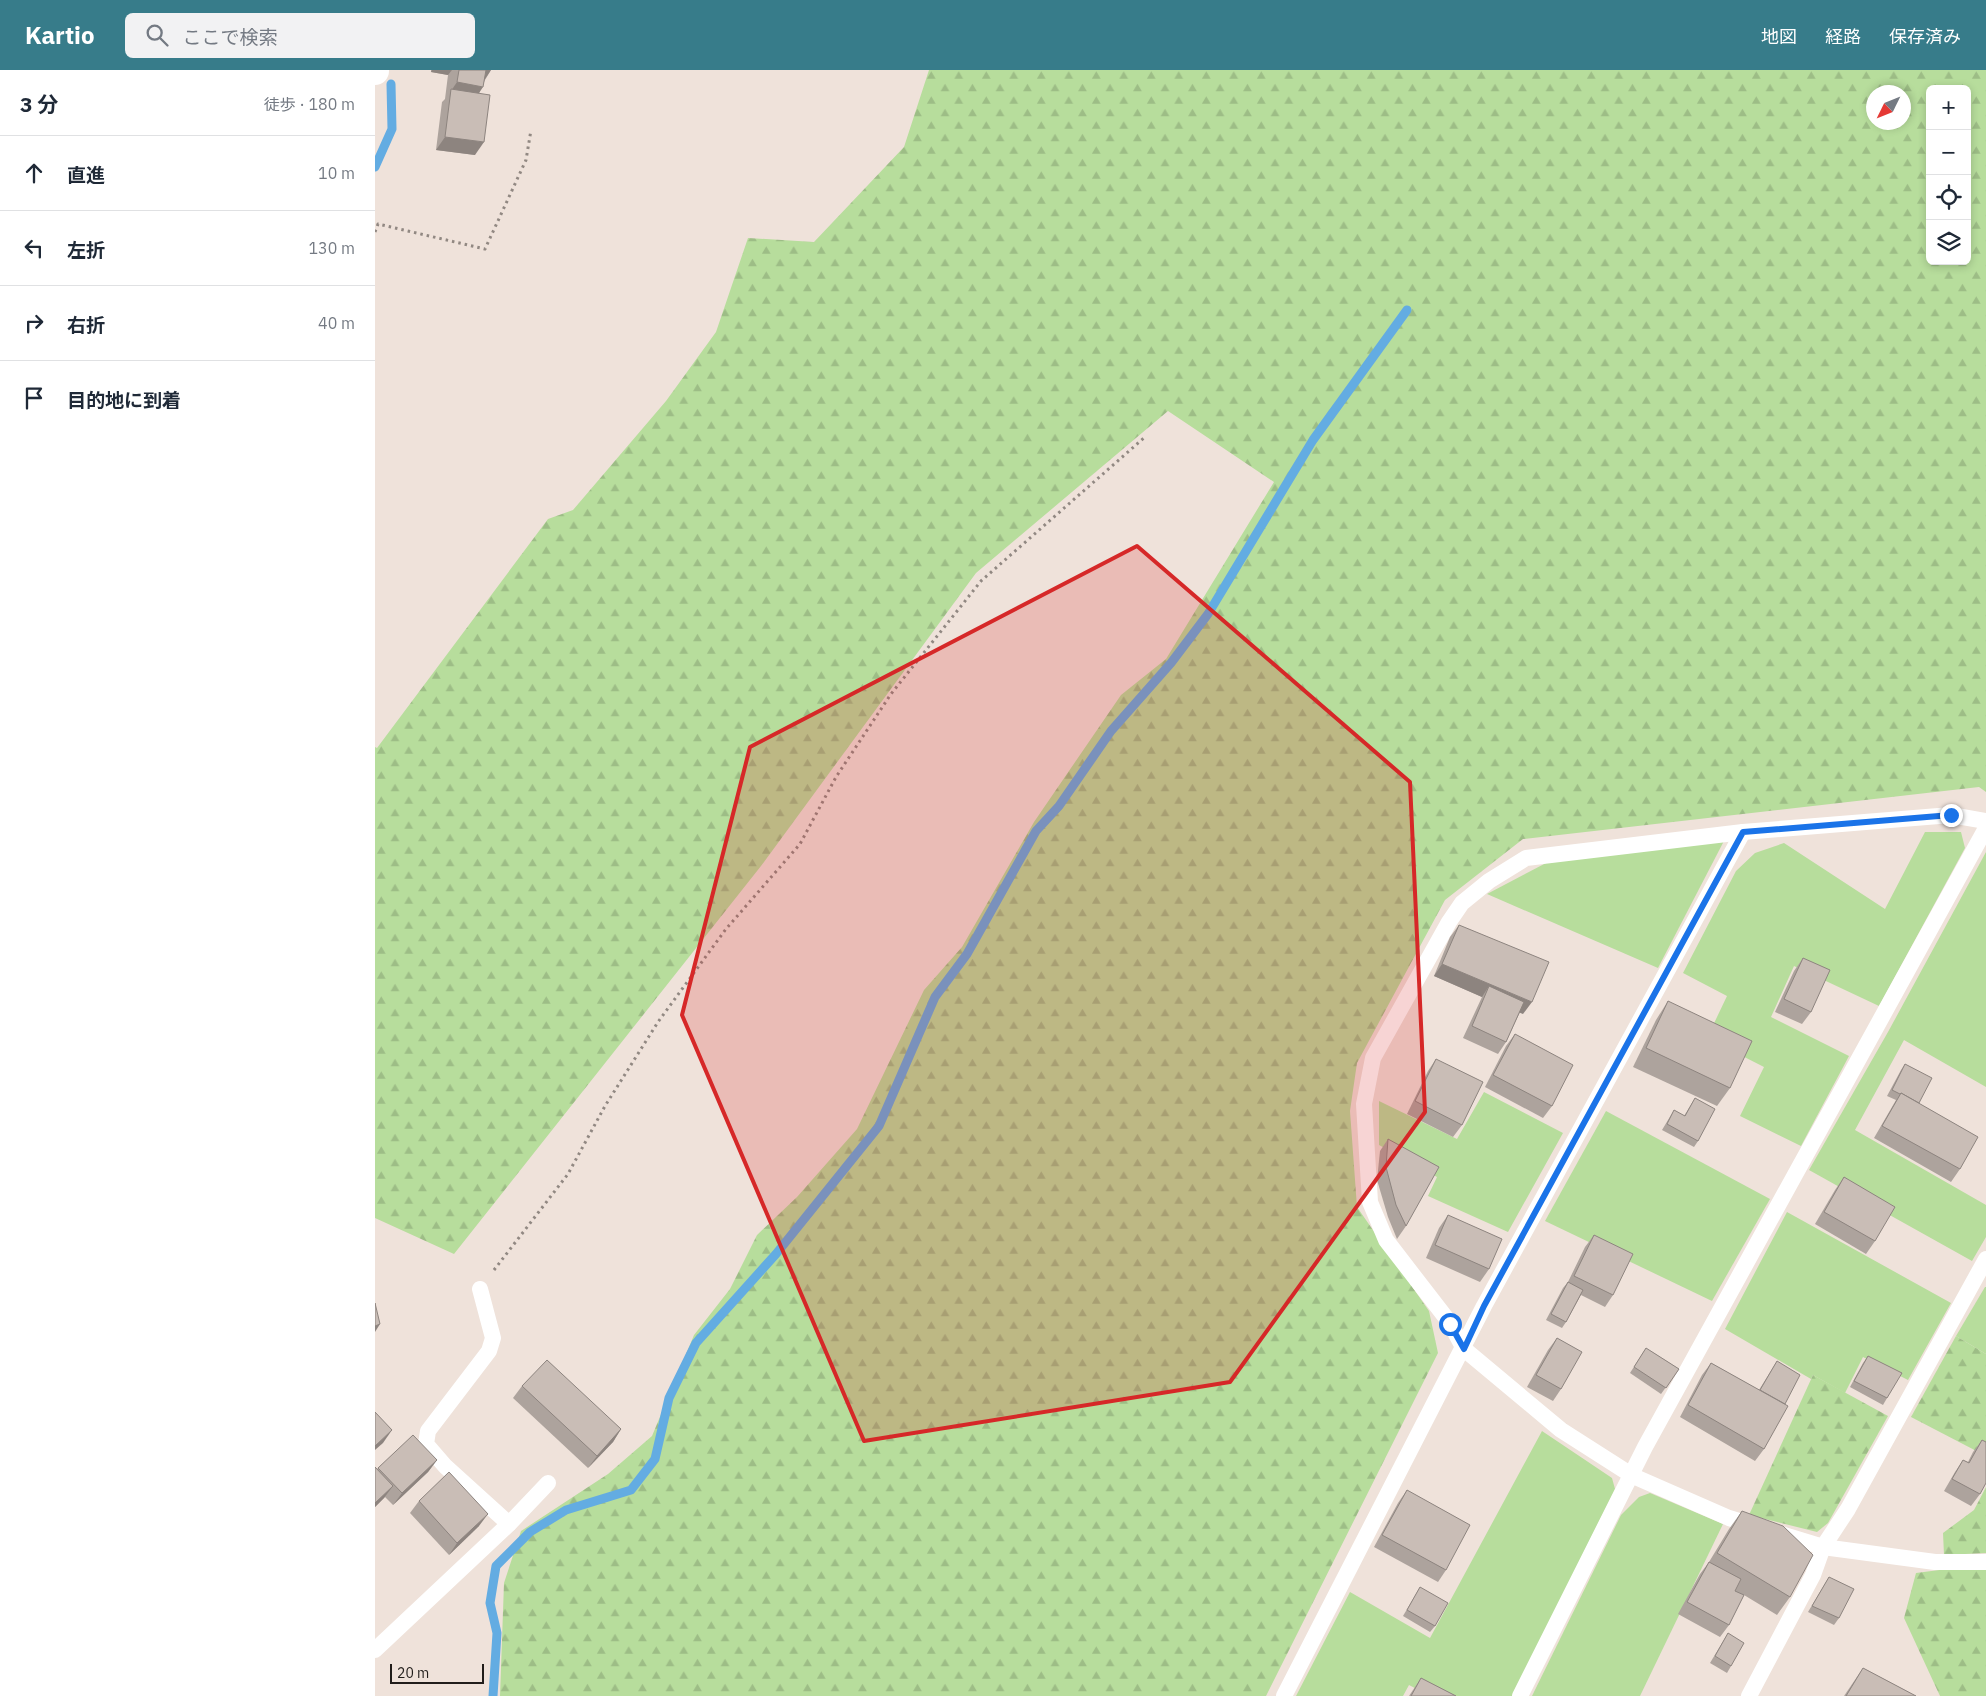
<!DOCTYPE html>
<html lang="ja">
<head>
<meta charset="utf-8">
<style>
  body { margin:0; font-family:"IBM Plex Sans","Noto Sans JP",sans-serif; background:#f2f2f3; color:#1f2937 }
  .controls { position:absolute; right:15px; top:15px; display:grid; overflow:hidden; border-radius:8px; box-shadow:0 2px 8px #0003 }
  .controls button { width:45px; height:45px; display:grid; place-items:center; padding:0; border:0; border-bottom:1px solid #e0e1e3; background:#fff; color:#1f2937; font:25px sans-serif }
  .compass { position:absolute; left:1491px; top:15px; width:45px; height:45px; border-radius:50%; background:#fff; box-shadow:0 2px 8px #0003; rotate:227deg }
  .scale { position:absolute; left:15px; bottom:12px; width:94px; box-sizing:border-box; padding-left:5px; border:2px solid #211d1a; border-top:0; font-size:14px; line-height:18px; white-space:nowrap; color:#211d1a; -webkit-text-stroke:4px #efe2da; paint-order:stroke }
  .stop { position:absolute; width:15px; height:15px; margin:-11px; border:4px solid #1a73e8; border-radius:50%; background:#fff }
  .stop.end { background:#1a73e8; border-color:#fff; box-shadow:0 1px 5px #0008 }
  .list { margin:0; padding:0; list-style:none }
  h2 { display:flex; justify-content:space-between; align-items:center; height:65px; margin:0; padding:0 20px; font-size:21px }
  h2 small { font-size:16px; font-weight:400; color:#747a83 }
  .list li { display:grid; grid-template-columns:32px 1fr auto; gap:15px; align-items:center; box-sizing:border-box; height:75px; padding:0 20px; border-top:1px solid #e0e1e3 }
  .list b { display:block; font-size:19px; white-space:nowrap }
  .list em { font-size:16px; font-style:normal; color:#747a83 }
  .icon { flex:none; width:28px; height:28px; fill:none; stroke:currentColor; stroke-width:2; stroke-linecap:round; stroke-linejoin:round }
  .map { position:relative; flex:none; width:1611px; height:1626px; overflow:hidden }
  header { display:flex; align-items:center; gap:30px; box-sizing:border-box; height:70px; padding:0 25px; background:#377c8a; color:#fff }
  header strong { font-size:24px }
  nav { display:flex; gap:28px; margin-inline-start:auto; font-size:18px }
  .search { width:350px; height:45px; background:#f2f2f3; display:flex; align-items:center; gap:12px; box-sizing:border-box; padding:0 18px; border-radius:8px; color:#747a83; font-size:19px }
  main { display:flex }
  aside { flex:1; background:#fff }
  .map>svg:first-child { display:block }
  .green { fill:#b7dd9c }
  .forest { fill:url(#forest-firs); fill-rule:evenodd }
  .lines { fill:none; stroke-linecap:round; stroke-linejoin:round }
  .stream { stroke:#63ace2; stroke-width:9 }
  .path { stroke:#918882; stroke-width:3; stroke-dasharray:2.5 4; stroke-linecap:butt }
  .service { stroke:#fff; stroke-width:16 }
  .minor { stroke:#fff; stroke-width:28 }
  .wall { fill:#ada39d }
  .shaded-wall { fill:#8d847f }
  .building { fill:#c9bdb6; stroke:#8d847f }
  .route { stroke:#1a73e8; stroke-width:6 }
  .marked { fill:#d62828; fill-opacity:0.2; stroke:#d62828; stroke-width:4; stroke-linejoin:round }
</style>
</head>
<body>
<header>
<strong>Kartio</strong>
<div class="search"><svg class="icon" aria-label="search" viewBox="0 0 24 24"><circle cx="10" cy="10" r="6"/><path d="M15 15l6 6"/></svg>ここで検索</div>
<nav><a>地図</a><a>経路</a><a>保存済み</a></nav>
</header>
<main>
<aside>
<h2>3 分<small>徒歩 · 180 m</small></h2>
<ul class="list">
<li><svg class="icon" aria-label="ahead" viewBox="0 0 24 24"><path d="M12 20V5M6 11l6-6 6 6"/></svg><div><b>直進</b></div><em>10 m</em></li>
<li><svg class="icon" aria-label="left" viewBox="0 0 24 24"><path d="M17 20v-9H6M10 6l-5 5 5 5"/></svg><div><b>左折</b></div><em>130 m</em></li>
<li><svg class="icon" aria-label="right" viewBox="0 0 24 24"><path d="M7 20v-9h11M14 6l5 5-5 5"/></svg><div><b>右折</b></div><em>40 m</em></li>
<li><svg class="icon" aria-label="arrive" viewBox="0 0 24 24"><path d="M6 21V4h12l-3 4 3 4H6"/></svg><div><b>目的地に到着</b></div></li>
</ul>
</aside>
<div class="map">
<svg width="1611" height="1626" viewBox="0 0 1611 1626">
  <defs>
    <pattern id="forest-firs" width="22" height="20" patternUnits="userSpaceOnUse" patternTransform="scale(1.25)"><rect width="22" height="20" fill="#b7dd9c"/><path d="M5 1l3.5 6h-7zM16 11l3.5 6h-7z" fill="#9dbd86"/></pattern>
  </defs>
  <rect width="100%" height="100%" fill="#efe2da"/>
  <g class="green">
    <polygon points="1550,762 1586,762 1590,778 1504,936 1419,896 1396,947 1474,986 1426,1076 1365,1046 1389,997 1332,968 1352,926 1308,903 1361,801 1380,783 1409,773 1510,839"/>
    <polygon points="1350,769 1283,898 1112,824 1173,792"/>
    <polygon points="1611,782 1611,1017 1529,970 1480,1060 1611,1135 1611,1167 1597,1191 1434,1100 1513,962"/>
    <polygon points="1109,1022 1188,1063 1133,1162 1053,1126 1062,1107 1004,1075 1004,1031 1082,1069"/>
    <polygon points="1231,1041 1395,1129 1337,1231 1170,1151"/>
    <polygon points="1412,1142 1576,1233 1533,1310 1488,1287 1470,1323 1438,1305 1436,1309 1350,1259"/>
    <polygon points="1610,1217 1611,1217 1611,1284 1581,1266"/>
    <polygon points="1167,1361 1237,1408 1240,1419 1138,1626 1055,1626 1034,1615 1028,1626 921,1626 975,1522 1055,1568"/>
    <polygon points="1275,1423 1348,1454 1265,1626 1157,1626 1246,1445 1264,1427"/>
  </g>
  <g class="forest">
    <path d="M554,0H1611V722L1604,717L1148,769L1070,830L982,993L975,1041L982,1137L1054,1241L1063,1283L891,1626H125L129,1513L146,1461L233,1404L277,1366L319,1265L355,1219L382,1165L422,1127L482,1059L549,920L587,877L659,752L746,625L791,589L899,412L793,341L601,503L386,796L79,1184L0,1148V677L2,678L173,449L198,440L291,331L341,262L373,168L439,172L529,77ZM1555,19H1592V191H1555ZM1498,22H1528V52H1498Z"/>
    <polygon points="1581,1266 1611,1284 1611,1386 1536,1347"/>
    <polygon points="1438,1305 1513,1346 1453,1453 1442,1462 1374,1445"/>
    <polygon points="1611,1417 1611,1483 1569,1485 1568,1463 1599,1440"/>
    <polygon points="1611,1494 1611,1626 1565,1626 1529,1548 1541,1503"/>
  </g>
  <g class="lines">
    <g class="stream">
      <polyline points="0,97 17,59 16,14"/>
      <polyline points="118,1626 122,1563 115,1533 121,1496 155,1462 191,1440 256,1420 280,1389 294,1328 321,1273 401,1184 504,1056 560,927 592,884 661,761 684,736 736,661 796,593 833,544 938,370 1032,240"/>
    </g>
    <g class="path">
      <polyline points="0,162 3,154 110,179 151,90 156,60"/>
      <polyline points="119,1200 193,1104 230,1036 283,952 351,859 425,774 461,707 516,624 606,511 770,367"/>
    </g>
    <g class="service">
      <polyline points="1611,751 1576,745 1368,762 1151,788 1114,811 1087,833 1074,852 998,988 989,1034 995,1132 1011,1170 1075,1253 1089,1279 1186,1360 1258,1406 1354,1448 1448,1477 1560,1492 1611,1492"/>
      <polyline points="134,1454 173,1413"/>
      <polyline points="0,1580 134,1454 70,1396 51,1374 53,1361 114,1281 118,1268 105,1219"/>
      <polyline points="909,1626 1109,1236 1368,762"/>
      <polyline points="1145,1626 1270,1377 1611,758"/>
      <polyline points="1374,1626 1438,1505 1448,1477 1473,1439 1611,1189"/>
    </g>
    <polyline class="minor" points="0,1 0,0"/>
  </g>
  <g class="wall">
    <polygon points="56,0 116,0 110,10 104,23 100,85 61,80 67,32 70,29 73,5 56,2"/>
    <polygon points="1084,855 1148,944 1145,942 1131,972 1123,984 1088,968 1107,927 1059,906 1075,867"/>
    <polygon points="1428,888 1436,942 1427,954 1400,942 1419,901"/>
    <polygon points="1293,931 1355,1018 1342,1036 1258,997 1281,950"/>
    <polygon points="1140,964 1177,1036 1168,1048 1110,1017 1131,976"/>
    <polygon points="1061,989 1087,1055 1078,1067 1032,1044 1053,1001"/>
    <polygon points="1530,994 1544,1033 1585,1099 1576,1112 1499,1068 1521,1030 1512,1026 1526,1000"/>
    <polygon points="1320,1028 1323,1071 1319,1077 1287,1060 1299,1040 1309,1046"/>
    <polygon points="1013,1069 1031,1156 1022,1169 1013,1147 1002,1110 1005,1081"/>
    <polygon points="1469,1107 1500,1171 1491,1184 1440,1154 1460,1120"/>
    <polygon points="1073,1145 1114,1199 1105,1212 1051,1188 1064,1158"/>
    <polygon points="1219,1165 1238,1225 1230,1237 1206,1225 1191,1252 1187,1258 1171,1250 1188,1218 1193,1212 1210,1177"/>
    <polygon points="1182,1268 1186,1319 1178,1331 1152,1317 1173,1280"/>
    <polygon points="1271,1278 1304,1299 1286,1324 1255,1303"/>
    <polygon points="1493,1286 1512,1328 1508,1335 1475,1317 1488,1293"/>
    <polygon points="1402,1291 1410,1334 1389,1379 1380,1391 1305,1347 1327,1305 1336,1293 1384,1320"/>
    <polygon points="147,1316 246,1359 238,1372 213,1398 138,1328"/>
    <polygon points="1607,1370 1605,1424 1596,1436 1569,1421 1580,1402 1588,1390 1593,1392 1598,1382"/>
    <polygon points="62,1390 53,1402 18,1435 10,1427 0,1437 0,1397 2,1399 3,1398"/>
    <polygon points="1032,1420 1071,1500 1063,1512 999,1477 1023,1433"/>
    <polygon points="44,1431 104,1456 74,1485 35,1443"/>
    <polygon points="1367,1441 1415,1527 1402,1545 1369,1525 1354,1555 1345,1567 1303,1544 1325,1504 1334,1492 1354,1459"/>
    <polygon points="1454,1507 1464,1548 1459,1555 1433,1542"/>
    <polygon points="1045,1517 1060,1556 1055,1562 1028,1546"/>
    <polygon points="1353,1563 1356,1596 1352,1603 1335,1593"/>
    <polygon points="1488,1598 1541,1626 1469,1626"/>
    <polygon points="1046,1608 1081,1626 1034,1626"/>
  </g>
  <g class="shaded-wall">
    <polygon points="57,0 77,0 73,5 56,2"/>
    <polygon points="107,0 116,0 108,12"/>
    <polygon points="82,12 108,17 96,35 76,21"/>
    <polygon points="70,67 109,72 100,85 61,80"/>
    <polygon points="1067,894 1157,932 1148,944 1109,928 1114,916 1107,927 1059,906"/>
    <polygon points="5,1254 0,1262 0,1256"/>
    <polygon points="246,1359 238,1372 213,1398 222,1386"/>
    <polygon points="17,1360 8,1373 0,1380 0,1376"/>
    <polygon points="62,1390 53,1402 18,1435 27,1423"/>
    <polygon points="18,1416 9,1428 0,1437 0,1433"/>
    <polygon points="113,1444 104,1456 74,1485 82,1473"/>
  </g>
  <g class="building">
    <polygon points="84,0 111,0 108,17 82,12"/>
    <polygon points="76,19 115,25 109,72 70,67"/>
    <polygon points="1084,855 1174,892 1157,932 1067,894"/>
    <polygon points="1428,888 1455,900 1436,942 1409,929"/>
    <polygon points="1114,916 1149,932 1131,972 1097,956"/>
    <polygon points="1293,931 1377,971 1355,1018 1271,978"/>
    <polygon points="1140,964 1198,995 1177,1036 1118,1005"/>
    <polygon points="1061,989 1108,1012 1087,1055 1040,1031"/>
    <polygon points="1530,994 1557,1008 1544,1033 1526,1023 1525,1024 1517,1020"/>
    <polygon points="1526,1023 1603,1067 1585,1099 1507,1056"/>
    <polygon points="1320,1028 1340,1039 1323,1071 1292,1054 1299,1040 1310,1046"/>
    <polygon points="1013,1069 1064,1097 1031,1156 1021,1135 1011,1097"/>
    <polygon points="1469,1107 1520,1137 1500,1171 1449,1142"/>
    <polygon points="1073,1145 1127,1169 1114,1199 1060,1175"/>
    <polygon points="1219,1165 1258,1184 1238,1225 1199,1206"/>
    <polygon points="1193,1212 1208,1220 1191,1252 1176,1244"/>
    <polygon points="0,1233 5,1254 0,1256"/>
    <polygon points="1182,1268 1207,1282 1186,1319 1161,1305"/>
    <polygon points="1271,1278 1304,1299 1291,1318 1259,1297"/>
    <polygon points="1493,1286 1527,1303 1512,1328 1479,1311"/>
    <polygon points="172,1290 246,1359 222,1386 147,1316"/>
    <polygon points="1402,1291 1425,1305 1410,1334 1385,1320"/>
    <polygon points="1336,1293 1413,1336 1389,1379 1313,1335"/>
    <polygon points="0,1342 17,1360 0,1376"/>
    <polygon points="38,1365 62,1390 27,1423 3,1398"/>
    <polygon points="1607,1370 1611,1372 1611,1413 1605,1424 1577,1409 1588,1390 1594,1393"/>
    <polygon points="0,1397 18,1416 0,1433"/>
    <polygon points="74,1402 113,1444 82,1473 44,1431"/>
    <polygon points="1032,1420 1095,1455 1071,1500 1007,1465"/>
    <polygon points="1367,1441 1408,1456 1438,1485 1415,1527 1342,1483"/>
    <polygon points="1334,1492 1366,1509 1360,1521 1369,1525 1354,1555 1312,1532"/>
    <polygon points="1454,1507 1479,1519 1464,1548 1437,1536"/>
    <polygon points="1045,1517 1073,1533 1060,1556 1032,1540"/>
    <polygon points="1353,1563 1369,1573 1356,1596 1340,1586"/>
    <polygon points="1488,1598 1541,1626 1471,1626"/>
    <polygon points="1046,1608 1081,1626 1036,1626"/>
  </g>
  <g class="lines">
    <polyline class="route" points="1075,1254 1089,1279 1109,1236 1368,762 1576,745"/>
  </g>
  <path class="marked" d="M762,476L1035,712L1050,1042L855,1312L489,1371L307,945L375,677Z"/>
</svg>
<div class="controls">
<button>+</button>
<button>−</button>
<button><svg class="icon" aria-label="locate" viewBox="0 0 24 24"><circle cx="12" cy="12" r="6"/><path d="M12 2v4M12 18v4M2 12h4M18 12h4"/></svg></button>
<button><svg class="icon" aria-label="layers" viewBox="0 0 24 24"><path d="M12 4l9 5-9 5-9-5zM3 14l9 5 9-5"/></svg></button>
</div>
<svg class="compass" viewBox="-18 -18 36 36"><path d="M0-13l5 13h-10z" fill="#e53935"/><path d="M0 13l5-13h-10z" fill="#747a83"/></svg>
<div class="scale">20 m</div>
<div class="stop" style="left:1075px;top:1254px"></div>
<div class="stop end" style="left:1576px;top:745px"></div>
</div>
</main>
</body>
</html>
